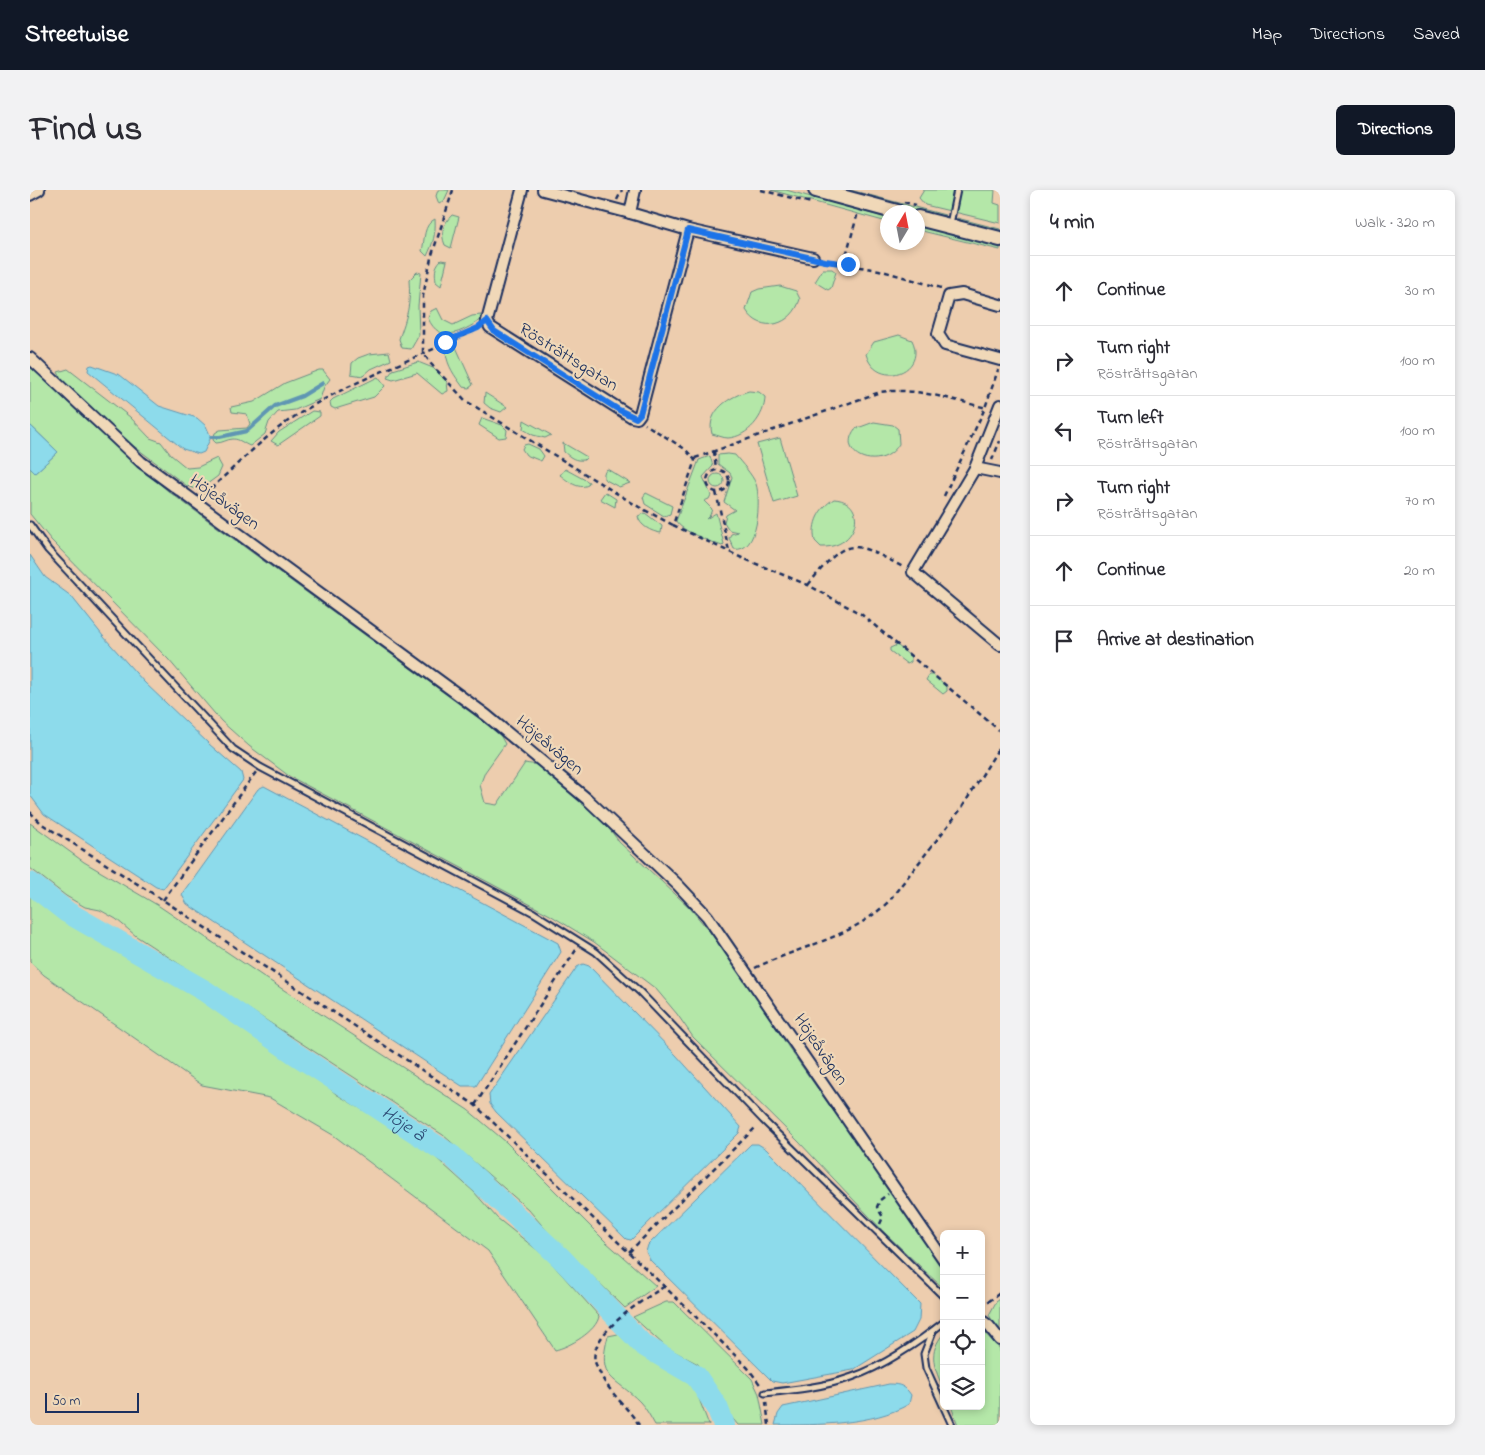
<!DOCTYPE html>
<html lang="en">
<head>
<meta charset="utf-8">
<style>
  body { margin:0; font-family:"Indie Flower",sans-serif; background:#f2f2f3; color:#2b2b33 }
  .controls { position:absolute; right:15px; bottom:15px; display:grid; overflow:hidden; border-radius:8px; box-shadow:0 2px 8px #0003 }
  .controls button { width:45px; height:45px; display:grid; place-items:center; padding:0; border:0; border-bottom:1px solid #e1e1e2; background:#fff; color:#2b2b33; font:25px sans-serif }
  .compass { position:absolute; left:850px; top:15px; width:45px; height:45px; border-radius:50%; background:#fff; box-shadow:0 2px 8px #0003; rotate:10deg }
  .scale { position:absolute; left:15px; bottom:12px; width:94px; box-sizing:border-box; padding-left:5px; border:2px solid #1b2f5e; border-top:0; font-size:14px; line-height:18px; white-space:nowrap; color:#1b2f5e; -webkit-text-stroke:4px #f0d8b8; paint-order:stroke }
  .stop { position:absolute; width:15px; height:15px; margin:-11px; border:4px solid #1a73e8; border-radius:50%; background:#fff }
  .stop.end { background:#1a73e8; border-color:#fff; box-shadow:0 1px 5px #0008 }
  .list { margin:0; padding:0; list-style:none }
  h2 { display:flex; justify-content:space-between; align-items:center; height:65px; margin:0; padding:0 20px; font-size:21px }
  h2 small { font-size:16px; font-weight:400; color:#7c7c81 }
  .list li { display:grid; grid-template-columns:32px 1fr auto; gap:15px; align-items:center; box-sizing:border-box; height:70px; padding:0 20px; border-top:1px solid #e1e1e2 }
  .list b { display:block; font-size:19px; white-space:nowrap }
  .list p { margin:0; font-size:16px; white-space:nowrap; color:#7c7c81 }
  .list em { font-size:16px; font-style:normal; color:#7c7c81 }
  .icon { flex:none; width:28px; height:28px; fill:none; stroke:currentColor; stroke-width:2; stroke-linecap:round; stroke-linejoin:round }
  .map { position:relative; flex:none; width:970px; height:1235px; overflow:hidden; border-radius:8px }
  header { display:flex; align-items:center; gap:30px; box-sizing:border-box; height:70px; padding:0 25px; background:#111827; color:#fff }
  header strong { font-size:24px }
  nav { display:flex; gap:28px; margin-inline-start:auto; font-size:18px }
  .intro { display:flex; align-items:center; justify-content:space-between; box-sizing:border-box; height:120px; padding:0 30px }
  h1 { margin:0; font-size:35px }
  .button { padding:12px 22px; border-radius:8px; background:#111827; color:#fff; font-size:18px; font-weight:700 }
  main { display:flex; gap:30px; padding:0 30px }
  aside { flex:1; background:#fff; border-radius:8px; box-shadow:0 2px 8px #0003 }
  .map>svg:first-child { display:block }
  .green { fill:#b4e7a8; stroke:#688b83 }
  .water { fill:#8ddbeb; stroke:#5f96b3 }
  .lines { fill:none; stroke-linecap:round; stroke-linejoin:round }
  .stream { stroke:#5f96b3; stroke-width:4 }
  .river { stroke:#8ddbeb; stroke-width:22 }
  .lane-casing { stroke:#1b2f5e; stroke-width:9 }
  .street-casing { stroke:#1b2f5e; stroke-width:14 }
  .secondary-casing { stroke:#1b2f5e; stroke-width:18 }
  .path { stroke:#1b2f5e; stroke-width:2.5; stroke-dasharray:5 4; stroke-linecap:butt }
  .lane { stroke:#f0d8b8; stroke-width:5 }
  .street { stroke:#f0d8b8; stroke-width:10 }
  .secondary { stroke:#f0d8b8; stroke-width:14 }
  .route { stroke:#1a73e8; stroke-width:6 }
  .labels { text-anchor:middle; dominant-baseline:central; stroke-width:4.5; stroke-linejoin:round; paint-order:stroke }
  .street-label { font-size:18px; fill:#1b2f5e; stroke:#f0d8b8 }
  .water-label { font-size:19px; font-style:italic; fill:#2c4973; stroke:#f0d8b8 }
</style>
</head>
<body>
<header>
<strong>Streetwise</strong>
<nav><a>Map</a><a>Directions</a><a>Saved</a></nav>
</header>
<div class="intro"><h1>Find us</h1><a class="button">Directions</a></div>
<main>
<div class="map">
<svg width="970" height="1235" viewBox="0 0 970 1235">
  <rect width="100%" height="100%" fill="#edcdae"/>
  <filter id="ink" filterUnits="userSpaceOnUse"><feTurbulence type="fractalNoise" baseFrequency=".02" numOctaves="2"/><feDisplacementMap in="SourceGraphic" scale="10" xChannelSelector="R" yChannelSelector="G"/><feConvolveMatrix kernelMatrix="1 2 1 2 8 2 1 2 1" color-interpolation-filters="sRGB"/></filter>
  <g filter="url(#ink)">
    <g class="green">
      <polygon points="408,0 419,0 414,11 409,14 406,6"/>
      <polygon points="741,0 756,0 857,28 857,32"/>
      <polygon points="805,0 820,0 915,25 910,28"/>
      <polygon points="894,0 965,0 964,13 970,15 970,33 895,15 889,8"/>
      <path d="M422,25L429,27L421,58L415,55C410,43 413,34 422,25Z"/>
      <polygon points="927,28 970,39 970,43 929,33"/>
      <path d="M405,29C406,43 403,54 397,66L392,61C395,49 393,35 405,29Z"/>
      <polygon points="888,36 970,56 970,60 888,40"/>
      <path d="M411,70L417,71L411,96L406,92C405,83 404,77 411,70Z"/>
      <polygon points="793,79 802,79 806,82 801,98 798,100 785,92"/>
      <path d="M387,82L391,83L388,116L389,145L381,159L372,158L369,149C377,126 381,115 379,90Z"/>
      <path d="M750,96L766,101L770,109C763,135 731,145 716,120L722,102L729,99Z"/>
      <path d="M407,118L413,130L423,135L442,126L451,125V130C431,142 410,155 398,128L401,121Z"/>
      <path d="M869,145L882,150C898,183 846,200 836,164L844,152Z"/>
      <path d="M426,157L443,195L439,198L433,197C425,186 417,176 416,162Z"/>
      <polygon points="359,162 361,170 341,179 333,186 321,184 322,173 328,168 339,164"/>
      <polygon points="388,172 403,178 417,192 418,201 412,204 387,183 363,190 357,188 363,180"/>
      <path d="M0,176L55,229L138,301L469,543L475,554L455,582L450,595L455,613L467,615L495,573C499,574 504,574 507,575C526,582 578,634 589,652L660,718L699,765L759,858L802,919L816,935L912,1074L914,1099L855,1043L769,952L663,847L647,824L626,799L564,752L520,725L259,586L219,556L191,531L138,469L21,350L0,324V278L5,283L28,262L0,235Z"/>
      <polygon points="38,179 100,227 120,248 131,252 141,265 157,278 168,277 187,268 192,277 188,286 169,300 157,296 105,257 33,192 28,182"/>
      <path d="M289,180H293L300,189L294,197L290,209L265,220L248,222L239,232L235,244L220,256C214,254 210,249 203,249C197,249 193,253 186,253L183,250L185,243L190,240L217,238L220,234L217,224L202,222L201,217L224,212L255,193Z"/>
      <polygon points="348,187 355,196 344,207 305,219 301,217 300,212 303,209"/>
      <path d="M719,201L729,202L735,207C735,226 718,247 698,248C693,248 687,245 682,244C676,221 700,206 719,201Z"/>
      <polygon points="455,203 477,217 471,222 460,218 454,213"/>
      <polygon points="282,221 290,222 290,226 248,255 241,251 249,242"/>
      <polygon points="452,228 472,235 477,240 476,247 469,248 449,235"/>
      <polygon points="494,230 521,245 515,248 503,245 493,239"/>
      <path d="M844,232L863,235L868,239L869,254C852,283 805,266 825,239Z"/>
      <polygon points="750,248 767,306 744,313 727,254"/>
      <path d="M533,253L557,267L554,270C545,271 541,268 534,262Z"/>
      <polygon points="498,254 509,259 514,266 511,271 496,265 492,259 494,255"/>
      <path d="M698,264L705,265C712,274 722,284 726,294C731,309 729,364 704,359L699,348L701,344L708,342L699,340L694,332L696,325L705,320L694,312L702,287L700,283L688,274V265Z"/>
      <path d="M680,266L683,276L673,287L681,305L679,309L674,311L682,319L680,325L676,329L686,323L694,354L692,356C681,352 651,341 646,331L669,270Z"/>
      <path d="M535,279L559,292L558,295C548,300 538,291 530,285Z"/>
      <polygon points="577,279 600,293 589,297 574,289 574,283"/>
      <circle cx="687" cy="291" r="7"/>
      <polygon points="575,302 586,309 585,317 570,309"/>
      <polygon points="616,303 642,316 640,324 634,326 615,314 613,307"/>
      <path d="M804,309C839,311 829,359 791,357L785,351C781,334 789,318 804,309Z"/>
      <path d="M615,323L632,336L631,343C621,342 609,335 608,326Z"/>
      <polygon points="867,455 881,467 881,472 877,474 860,461 860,458"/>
      <polygon points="899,485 903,485 917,496 917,501 913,504 896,490"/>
      <polygon points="0,633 54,672 129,716 237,789 438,920 476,952 576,1052 626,1096 595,1118 523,1048 498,1019 413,945 106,746 86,729 70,720 55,717 36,706 0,678"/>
      <path d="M0,703L23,724L146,793L273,875L306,904L393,956L444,1002L467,1028L516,1067L569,1126C567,1141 539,1157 525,1160L458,1061L303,945L240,908L172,895L14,785L0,772Z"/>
      <polygon points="970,1109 970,1144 959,1125 966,1112"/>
      <polygon points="636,1112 644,1112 722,1189 729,1204 735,1235 708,1235 694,1218 668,1174 636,1157 603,1127"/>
      <polygon points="951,1139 970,1159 970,1235 928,1235 921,1216 951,1216"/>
      <path d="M914,1143V1200C904,1177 897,1163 914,1143Z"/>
      <path d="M588,1144L610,1164L661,1188L679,1235H625C621,1228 616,1218 610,1212C585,1186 566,1191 578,1146Z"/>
    </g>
    <g class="water">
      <polygon points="62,175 90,185 129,216 167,228 176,236 181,247 174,262 169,264 153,259 58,181 59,176"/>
      <polygon points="0,235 28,262 5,283 0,278"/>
      <polygon points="0,365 15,387 41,406 73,446 114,492 179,554 211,582 213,590 133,699 126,697 14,624 0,605"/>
      <polygon points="234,596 528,753 531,762 446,896 432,896 157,714 152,705 228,599"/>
      <polygon points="553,774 559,776 646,865 711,937 709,943 601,1050 596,1049 466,922 460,914 459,905 547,777"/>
      <polygon points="721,954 728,954 736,959 890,1114 889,1130 883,1142 823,1180 752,1193 742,1191 620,1070 616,1062 618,1055"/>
      <path d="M859,1194C870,1194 875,1196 881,1205L879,1214C843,1235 787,1235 745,1235L748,1224L753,1217Z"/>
    </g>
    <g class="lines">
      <polyline class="stream" points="181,247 190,247 217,241 245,216 272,206 293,193"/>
      <path class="river" id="s1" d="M0,693L37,722L175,801L264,863L422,966L531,1068L613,1155L666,1186L687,1217L694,1235"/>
      <g class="lane-casing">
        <g id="lane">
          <polyline points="920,34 927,0"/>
          <polyline points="0,335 18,360 203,559 230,577 504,723 566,762 610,802 733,930 914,1107"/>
          <polyline points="903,1141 894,1164 896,1178 922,1235"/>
          <path d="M735,1203C764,1200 794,1197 822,1187C852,1177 889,1152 914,1132"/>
        </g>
      </g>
      <g class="street-casing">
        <g id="street">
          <polyline points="492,0 457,131 460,137 602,227 607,228 610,224 658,40 783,68"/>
          <polyline points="513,0 600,23 605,0"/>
          <polyline points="0,5 9,0"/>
          <polyline points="600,23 658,40"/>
          <polyline points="970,115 932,104 919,106 908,144 915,155 970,170"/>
          <polyline points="0,168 111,272 456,525 557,609 648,695 677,726 914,1070"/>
          <polyline points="970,215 945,278 883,382 970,455"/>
          <polyline points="945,278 970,283"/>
          <polyline points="951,1130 959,1136 970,1150"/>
        </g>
      </g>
      <g class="secondary-casing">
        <g id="secondary">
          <polyline points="786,0 867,22"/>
          <polyline points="888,28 970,49"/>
        </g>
      </g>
      <g class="path">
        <polyline points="423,0 401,68 393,106 393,162 401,174 436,211 609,317 643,335 665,270 655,259 615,234"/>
        <polyline points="731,0 781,13"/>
        <polyline points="587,10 592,0"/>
        <polyline points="874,12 886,15"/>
        <polyline points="793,71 849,80 911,98"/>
        <polyline points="814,73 827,26 825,25"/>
        <polyline points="684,261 686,279"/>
        <path d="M665,268L850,202C886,197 922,210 957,218"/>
        <polyline points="962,270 970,251"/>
        <circle cx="688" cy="291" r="11"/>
        <polyline points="686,302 699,361"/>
        <path d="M174,305C204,278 233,247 267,225C324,189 389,168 449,138"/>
        <polyline points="914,306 955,218 968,180"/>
        <polyline points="643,335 712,368 778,395 831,424 970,541"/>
        <path d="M778,395C818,345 821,350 875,378"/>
        <polyline points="0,622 12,634 133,710 445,915 662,1123 718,1178 732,1197"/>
        <polyline points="133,710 226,582"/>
        <path d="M725,778C770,756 822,748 858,712L931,619L970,556"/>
        <polyline points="445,915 546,760"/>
        <polyline points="850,1034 853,1027 847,1017 850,1010 858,1004"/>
        <polyline points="599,1062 727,936"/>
        <polyline points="951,1117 970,1103"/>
        <polyline points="736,1212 739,1235"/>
        <path d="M609,1235C599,1219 583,1206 573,1189C571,1185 567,1177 565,1172C558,1143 615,1109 635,1096"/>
      </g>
      <use href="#lane" class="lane"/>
      <use href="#street" class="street"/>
      <use href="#secondary" class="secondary"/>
    </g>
  </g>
  <g class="lines" filter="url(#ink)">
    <polyline class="route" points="415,152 448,138 457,131 464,141 589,220 606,228 610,224 658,40 795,71 818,74"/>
  </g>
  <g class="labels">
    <g class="street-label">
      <text transform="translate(538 168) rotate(32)">Rösträttsgatan</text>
      <text transform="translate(194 313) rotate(36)">Höjeåvägen</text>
      <text transform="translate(519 556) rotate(40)">Höjeåvägen</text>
      <text transform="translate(790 860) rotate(56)">Höjeåvägen</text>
    </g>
    <g class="water-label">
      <text stroke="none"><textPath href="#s1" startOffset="445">Höje å</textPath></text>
    </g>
  </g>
</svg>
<div class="controls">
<button>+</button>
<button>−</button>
<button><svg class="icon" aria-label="locate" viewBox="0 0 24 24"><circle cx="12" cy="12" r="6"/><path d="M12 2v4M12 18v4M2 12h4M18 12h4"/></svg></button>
<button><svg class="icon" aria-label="layers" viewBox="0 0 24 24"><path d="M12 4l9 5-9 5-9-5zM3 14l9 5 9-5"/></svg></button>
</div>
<svg class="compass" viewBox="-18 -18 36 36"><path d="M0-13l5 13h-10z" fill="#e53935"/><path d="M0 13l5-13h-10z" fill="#7c7c81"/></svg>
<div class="scale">50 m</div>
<div class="stop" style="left:415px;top:152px"></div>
<div class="stop end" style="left:818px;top:74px"></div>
</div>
<aside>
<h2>4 min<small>Walk · 320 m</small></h2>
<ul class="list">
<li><svg class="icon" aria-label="ahead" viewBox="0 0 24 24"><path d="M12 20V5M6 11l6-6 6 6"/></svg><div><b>Continue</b></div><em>30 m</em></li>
<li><svg class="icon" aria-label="right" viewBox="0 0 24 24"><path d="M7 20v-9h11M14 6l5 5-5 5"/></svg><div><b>Turn right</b><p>Rösträttsgatan</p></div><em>100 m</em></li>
<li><svg class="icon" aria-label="left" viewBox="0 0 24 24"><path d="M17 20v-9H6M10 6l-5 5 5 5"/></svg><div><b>Turn left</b><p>Rösträttsgatan</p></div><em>100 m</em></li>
<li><svg class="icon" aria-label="right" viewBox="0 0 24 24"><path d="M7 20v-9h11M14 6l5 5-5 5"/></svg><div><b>Turn right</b><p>Rösträttsgatan</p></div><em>70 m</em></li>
<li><svg class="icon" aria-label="ahead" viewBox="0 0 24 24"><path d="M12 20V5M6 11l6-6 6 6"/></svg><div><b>Continue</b></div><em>20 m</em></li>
<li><svg class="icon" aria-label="arrive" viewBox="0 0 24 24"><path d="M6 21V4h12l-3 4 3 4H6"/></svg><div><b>Arrive at destination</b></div></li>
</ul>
</aside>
</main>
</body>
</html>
